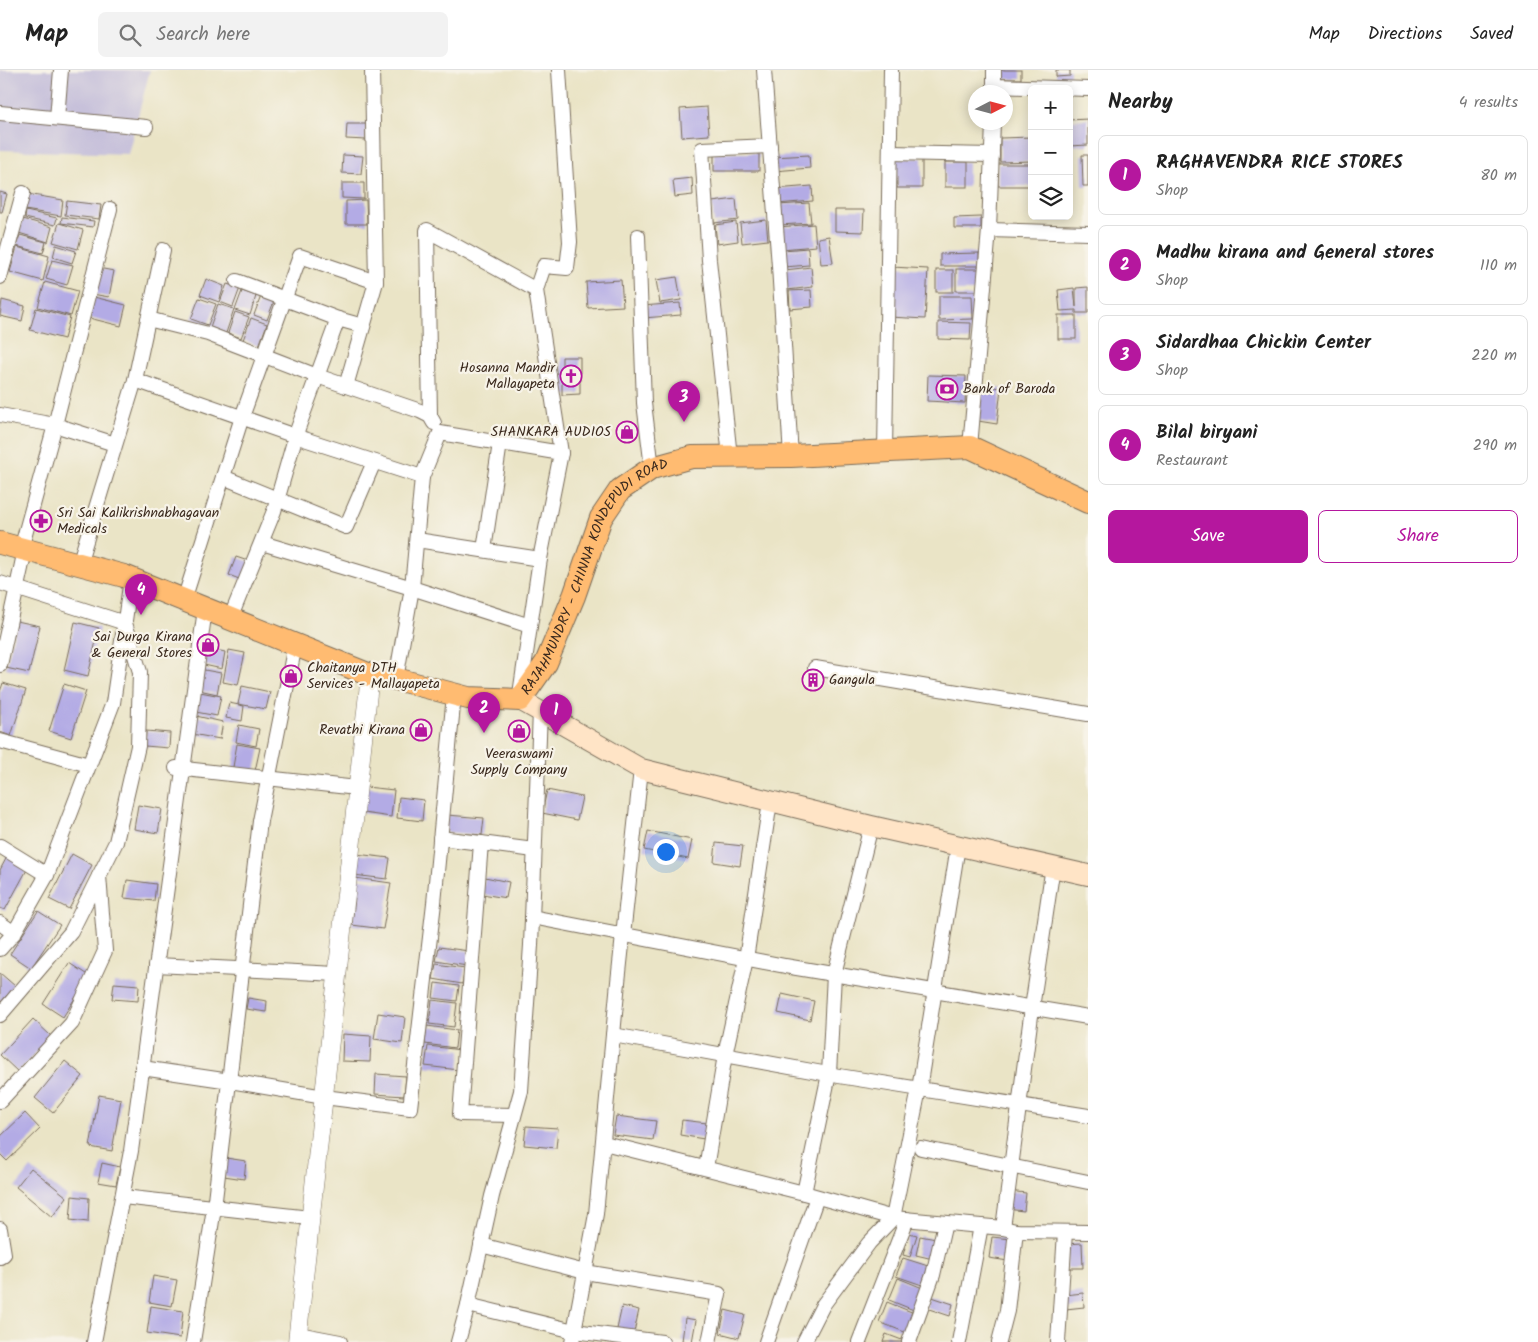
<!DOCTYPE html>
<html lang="en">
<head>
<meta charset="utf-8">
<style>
  body { margin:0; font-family:Kalam,sans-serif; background:#f2f2f2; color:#222 }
  .controls { position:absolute; right:15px; top:15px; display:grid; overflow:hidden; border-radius:8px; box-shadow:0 2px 12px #0003 }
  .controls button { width:45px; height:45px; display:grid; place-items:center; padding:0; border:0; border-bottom:1px solid #e0e0e0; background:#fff; color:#222; font:25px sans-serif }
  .compass { position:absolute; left:968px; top:15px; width:45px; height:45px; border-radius:50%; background:#fff; box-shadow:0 2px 12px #0003; rotate:84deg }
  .you { position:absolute; left:665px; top:781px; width:18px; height:18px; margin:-12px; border:4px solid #fff; border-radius:50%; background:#1a73e8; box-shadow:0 0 0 8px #1a73e833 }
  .badge { display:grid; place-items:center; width:32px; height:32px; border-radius:50%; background:#b5179e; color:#fff; font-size:16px; font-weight:700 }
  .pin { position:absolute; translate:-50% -41px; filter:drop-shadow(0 1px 2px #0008) }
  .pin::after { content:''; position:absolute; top:26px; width:18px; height:15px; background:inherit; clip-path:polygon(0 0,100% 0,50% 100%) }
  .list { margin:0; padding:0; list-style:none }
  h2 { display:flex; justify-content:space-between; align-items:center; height:65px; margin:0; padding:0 20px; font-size:21px }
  h2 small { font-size:16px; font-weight:400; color:#767676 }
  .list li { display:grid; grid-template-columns:32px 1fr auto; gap:15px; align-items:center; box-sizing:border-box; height:80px; margin:0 10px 10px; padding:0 10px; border:1px solid #e0e0e0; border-radius:8px }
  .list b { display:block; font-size:19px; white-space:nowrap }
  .list p { margin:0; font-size:16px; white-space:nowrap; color:#767676 }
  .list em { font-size:16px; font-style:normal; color:#767676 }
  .actions { display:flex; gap:10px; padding:15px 20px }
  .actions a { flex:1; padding:11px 0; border:1px solid #b5179e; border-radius:8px; text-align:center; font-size:18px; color:#b5179e }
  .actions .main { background:#b5179e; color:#fff }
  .icon { flex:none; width:28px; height:28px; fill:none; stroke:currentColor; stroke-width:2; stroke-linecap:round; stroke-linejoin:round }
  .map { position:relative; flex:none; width:1088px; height:1272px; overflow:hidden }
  header { display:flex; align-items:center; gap:30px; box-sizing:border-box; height:70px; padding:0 25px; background:#fff; border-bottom:1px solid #e0e0e0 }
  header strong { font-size:24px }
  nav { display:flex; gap:28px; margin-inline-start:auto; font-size:18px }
  .search { width:350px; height:45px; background:#f2f2f2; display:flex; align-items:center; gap:12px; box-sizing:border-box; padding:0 18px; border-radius:8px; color:#767676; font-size:19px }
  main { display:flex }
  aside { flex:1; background:#fff }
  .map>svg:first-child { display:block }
  .industrial { fill:#c6c0da }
  .building { fill:#b3abe5 }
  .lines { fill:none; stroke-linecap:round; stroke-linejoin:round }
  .minor-casing { stroke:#786b59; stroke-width:16 }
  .tertiary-casing { stroke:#786b59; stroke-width:19 }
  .secondary-casing { stroke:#786b59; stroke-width:22 }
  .primary-casing { stroke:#786b59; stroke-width:24 }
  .minor { stroke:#fff; stroke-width:14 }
  .tertiary { stroke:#fff; stroke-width:18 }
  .secondary { stroke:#ffe4c6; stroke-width:20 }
  .primary { stroke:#ffbb71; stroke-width:22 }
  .labels { text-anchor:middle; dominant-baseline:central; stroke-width:4.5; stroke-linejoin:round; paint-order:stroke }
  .poi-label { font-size:14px; fill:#3b2a1e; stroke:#f7f3e8; text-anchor:end }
  .street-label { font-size:14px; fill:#3b2a1e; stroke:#f7f3e8 }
</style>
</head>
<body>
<header>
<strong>Map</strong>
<div class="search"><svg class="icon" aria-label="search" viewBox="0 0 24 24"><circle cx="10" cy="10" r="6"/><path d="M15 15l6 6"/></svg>Search here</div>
<nav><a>Map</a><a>Directions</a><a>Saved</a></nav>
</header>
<main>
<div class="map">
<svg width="1088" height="1272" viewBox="0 0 1088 1272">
  <rect width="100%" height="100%" fill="#f7f3e8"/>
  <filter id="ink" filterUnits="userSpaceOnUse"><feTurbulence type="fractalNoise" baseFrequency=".02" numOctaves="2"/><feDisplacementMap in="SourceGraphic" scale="10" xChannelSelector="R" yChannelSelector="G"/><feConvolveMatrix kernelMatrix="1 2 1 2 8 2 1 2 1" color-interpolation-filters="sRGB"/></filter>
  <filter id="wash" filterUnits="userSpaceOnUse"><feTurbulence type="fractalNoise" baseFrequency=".0096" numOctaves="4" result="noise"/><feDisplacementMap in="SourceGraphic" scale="20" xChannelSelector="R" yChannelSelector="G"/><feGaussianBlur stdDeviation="1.12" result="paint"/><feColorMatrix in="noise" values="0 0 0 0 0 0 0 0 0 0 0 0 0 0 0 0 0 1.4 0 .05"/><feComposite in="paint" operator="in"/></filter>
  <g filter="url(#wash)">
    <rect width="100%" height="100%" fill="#eae4c6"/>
    <polygon class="industrial" points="0,0 150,0 128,84 0,80"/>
    <g id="blocks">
      <g class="building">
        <rect x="1001" y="0" width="20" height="9"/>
        <polygon points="1056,0 1070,0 1070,6 1056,7"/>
        <polygon points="707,37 709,65 682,67 680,39"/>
        <polygon points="1088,49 1088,75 1069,76 1069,50"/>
        <polygon points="347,54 366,54 366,70 346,69"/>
        <polygon points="1032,67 1032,91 1000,92 1000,68"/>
        <rect x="714" y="83" width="45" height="18"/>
        <polygon points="343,85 363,86 361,104 342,103"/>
        <polygon points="809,85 810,98 774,101 773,87"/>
        <polygon points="1082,85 1088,85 1088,116 1083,116"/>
        <polygon points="922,88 922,118 897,118 896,89"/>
        <rect x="945" y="92" width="23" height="25"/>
        <rect x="998" y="94" width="34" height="22"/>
        <polygon points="692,108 693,125 675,127 673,110"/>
        <polygon points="342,113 364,113 364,129 342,128"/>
        <polygon points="812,116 813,131 776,134 775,119"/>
        <polygon points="0,122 7,124 2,142 0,142"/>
        <polygon points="27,124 63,130 61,146 25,140"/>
        <polygon points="736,129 738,150 714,153 712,132"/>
        <polygon points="366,130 367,154 346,154 346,131"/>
        <polygon points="67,131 101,135 99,149 65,145"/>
        <polygon points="809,133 811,153 780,155 778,135"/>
        <polygon points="835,140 864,140 863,162 835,161"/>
        <polygon points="26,141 57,148 55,155 25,148"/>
        <polygon points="62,147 94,151 93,157 61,153"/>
        <polygon points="981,147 981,158 954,158 954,148"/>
        <polygon points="23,149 52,157 48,172 19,163"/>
        <polygon points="766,150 768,170 742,173 740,153"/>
        <polygon points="736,152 738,171 717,174 715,155"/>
        <polygon points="59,153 83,160 78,179 53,172"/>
        <polygon points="814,154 816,176 781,179 779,157"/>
        <polygon points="20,165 46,172 43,183 16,176"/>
        <polygon points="829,166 833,193 821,194 818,168"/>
        <polygon points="56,175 76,181 72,193 53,187"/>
        <polygon points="17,177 49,186 43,211 10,202"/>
        <polygon points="808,178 809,195 784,197 783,180"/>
        <polygon points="979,183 979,196 940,196 940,184"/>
        <polygon points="52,190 73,195 67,215 46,209"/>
        <polygon points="811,197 813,217 787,220 785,200"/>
        <polygon points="892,197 928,199 925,249 890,247"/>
        <polygon points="98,198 114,201 109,227 92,224"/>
        <rect x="956" y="199" width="23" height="22"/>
        <rect x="936" y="200" width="17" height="22"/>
        <polygon points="677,207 681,230 660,233 656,210"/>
        <polygon points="206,209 224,216 219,232 200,225"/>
        <polygon points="621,210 623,236 588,238 586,212"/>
        <polygon points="45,212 78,221 71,246 38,237"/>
        <polygon points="227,214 240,218 233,237 220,232"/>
        <polygon points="1088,217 1088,243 1076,243 1076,240 1060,241 1058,220 1074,218 1076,237 1076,218"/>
        <polygon points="811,220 812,237 790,239 789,221"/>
        <polygon points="242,221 256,226 250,245 235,240"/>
        <polygon points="261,226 274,231 267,250 254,245"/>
        <polygon points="939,226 972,226 973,249 939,250"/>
        <polygon points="94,227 126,235 121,256 89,248"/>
        <polygon points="199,228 216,234 208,255 191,249"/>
        <polygon points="2,230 25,236 22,251 0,246"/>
        <polygon points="680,233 681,245 643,248 642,236"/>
        <polygon points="218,234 234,239 226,263 210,257"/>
        <polygon points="36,238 70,247 64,269 30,260"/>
        <polygon points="235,242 249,247 241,268 228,263"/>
        <rect x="1058" y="245" width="18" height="24"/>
        <polygon points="251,248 267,254 259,276 243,270"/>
        <polygon points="938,252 971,253 970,270 938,269"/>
        <polygon points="562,287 580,287 580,324 562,325"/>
        <polygon points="928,305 966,306 965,333 927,331"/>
        <polygon points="983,316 1001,318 997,354 978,351"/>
        <polygon points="236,487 251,492 244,511 229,505"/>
        <polygon points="17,551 40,556 29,603 6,598"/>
        <polygon points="75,552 99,558 88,606 64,600"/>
        <polygon points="207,578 225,582 222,599 204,595"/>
        <polygon points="229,580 245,583 238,615 223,612"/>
        <polygon points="199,599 221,603 217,624 195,619"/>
        <polygon points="811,601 819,604 816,620 807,617"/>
        <polygon points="3,613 26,620 11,666 0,662 0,622"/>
        <polygon points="64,614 86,621 71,668 49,661"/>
        <polygon points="242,616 270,622 266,639 238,634"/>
        <polygon points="200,622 221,626 217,646 196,642"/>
        <polygon points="229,633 244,636 242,651 226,648"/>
        <polygon points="196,646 223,652 220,669 192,664"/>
        <polygon points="239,655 259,659 256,676 236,672"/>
        <polygon points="146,661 170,663 169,678 145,676"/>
        <polygon points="237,674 260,678 255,701 233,697"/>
        <polygon points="366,717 394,720 391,747 363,743"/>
        <polygon points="547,720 582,727 577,750 542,743"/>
        <polygon points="399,727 424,730 422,751 397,748"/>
        <polygon points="138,735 162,739 158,763 134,759"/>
        <polygon points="447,745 484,748 482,765 446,762"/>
        <polygon points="648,761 692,770 688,789 644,780"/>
        <polygon points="716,773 743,776 740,796 714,792"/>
        <polygon points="72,784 92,795 69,839 49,829"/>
        <polygon points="356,784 390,788 387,809 353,805"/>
        <polygon points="8,785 29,796 5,840 0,838 0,800"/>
        <polygon points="485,807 509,812 506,828 482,824"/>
        <polygon points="355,808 391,813 383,859 352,855 355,828 352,827"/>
        <polygon points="127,810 156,814 154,831 124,828"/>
        <polygon points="38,841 60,855 31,898 10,884"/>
        <polygon points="439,877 469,881 467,896 436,891"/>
        <polygon points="69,893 89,906 63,947 43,934"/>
        <polygon points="436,894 465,898 462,914 433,909"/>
        <polygon points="0,903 15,916 0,933"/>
        <polygon points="114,913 139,915 138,931 112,929"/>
        <polygon points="435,913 459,916 457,931 433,928"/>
        <polygon points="782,924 814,931 810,950 778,943"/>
        <polygon points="248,928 267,931 266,942 246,939"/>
        <polygon points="432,930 457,933 454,957 429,954"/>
        <polygon points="378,943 405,947 402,973 374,969"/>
        <polygon points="33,949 51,966 18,1002 0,985"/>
        <polygon points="427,956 457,960 455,978 425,974"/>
        <polygon points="343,964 371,966 370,992 342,991"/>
        <polygon points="428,976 461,980 459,1000 425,996"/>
        <polygon points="65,991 83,1006 53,1043 35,1028"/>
        <polygon points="376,1004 406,1006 404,1026 375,1024"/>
        <polygon points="99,1025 121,1029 112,1081 90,1077"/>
        <polygon points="25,1043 40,1059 7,1091 0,1084 0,1067"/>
        <polygon points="616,1046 656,1051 653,1070 613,1065"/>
        <polygon points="682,1050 707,1053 704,1069 680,1065"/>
        <polygon points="526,1056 558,1058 556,1078 524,1075"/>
        <polygon points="226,1088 246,1091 244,1109 224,1106"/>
        <polygon points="102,1093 120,1097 116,1115 98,1112"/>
        <polygon points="31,1098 67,1127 52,1147 16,1117"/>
        <polygon points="1008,1121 1026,1123 1024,1141 1006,1139"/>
        <polygon points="72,1126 89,1128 88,1152 70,1150"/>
        <polygon points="909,1163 917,1165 910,1187 903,1185"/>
        <polygon points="920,1166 936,1169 933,1189 916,1185"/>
        <polygon points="992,1167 1011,1169 1008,1191 989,1188"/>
        <polygon points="1082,1173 1083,1198 1067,1198 1066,1174"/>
        <polygon points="903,1188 928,1196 922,1215 896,1206"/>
        <polygon points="153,1206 177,1210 172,1236 149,1232"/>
        <polygon points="898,1208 925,1219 916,1241 889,1230"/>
        <polygon points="1083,1223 1084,1237 1066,1239 1065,1225"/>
        <polygon points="929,1226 953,1234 950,1246 926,1238"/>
        <polygon points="887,1232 914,1243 907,1263 879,1252"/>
        <polygon points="151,1236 183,1241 180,1268 147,1263"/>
        <polygon points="622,1236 639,1240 634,1262 617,1259"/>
        <polygon points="725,1240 745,1245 739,1268 720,1263"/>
        <polygon points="685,1248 696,1250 692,1272 682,1271"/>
        <polygon points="886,1264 907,1272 883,1272"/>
      </g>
    </g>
  </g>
  <g filter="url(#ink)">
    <use href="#blocks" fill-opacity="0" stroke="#786b59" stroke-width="1"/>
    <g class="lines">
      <g class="minor-casing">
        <g id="minor">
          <polyline points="764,0 779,196 791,386"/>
          <polyline points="994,16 1088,19"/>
          <polyline points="994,22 994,0"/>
          <polyline points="0,43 146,57"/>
          <polyline points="57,48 61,0"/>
          <polyline points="890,83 992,85"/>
          <polyline points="989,160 1088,163"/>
          <polyline points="638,166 644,333 652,398"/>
          <polyline points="0,207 23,123"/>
          <polyline points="237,211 338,249 363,256"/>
          <polyline points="536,220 544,196 567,198 570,172 559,0"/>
          <polyline points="148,249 208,264 317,306 420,341 430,346 434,353"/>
          <polyline points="135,310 295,366 422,407"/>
          <polyline points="346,316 376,212 372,0"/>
          <polyline points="0,345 55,355 115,374"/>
          <polyline points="430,346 427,160 536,220 561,383"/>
          <polyline points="970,377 989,160 993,52"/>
          <polyline points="885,382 891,0"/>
          <polyline points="730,387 709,190 702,79 770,76"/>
          <polyline points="223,407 346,457 374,392"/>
          <polyline points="417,470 540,489"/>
          <polyline points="262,473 412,518 530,556"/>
          <polyline points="21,479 55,355 110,139"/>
          <polyline points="484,480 500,373"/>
          <polyline points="79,494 135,310 163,180"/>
          <polyline points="0,513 125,553 140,602 138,676 116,772 71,862 0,945"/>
          <polyline points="184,530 242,347 300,186 376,212"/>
          <polyline points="230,549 274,441 297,361 338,249"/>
          <polyline points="0,595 25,480"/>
          <polyline points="815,598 1088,644"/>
          <polyline points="396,609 412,518 422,407 440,363 561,383 540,489 520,624"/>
          <polyline points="0,671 89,695"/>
          <polyline points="176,698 357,718"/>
          <polyline points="440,768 481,773"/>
          <polyline points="0,776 47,805"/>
          <polyline points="532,847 785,896 1088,947"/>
          <polyline points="0,853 14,863"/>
          <polyline points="0,879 14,863 47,805 113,633 131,509"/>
          <polyline points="156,895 337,904"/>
          <polyline points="613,965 839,1006 1088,1046"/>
          <polyline points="142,998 230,1011 324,1027 410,1038 434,833 454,625"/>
          <polyline points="0,1031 72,953 105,881 99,806"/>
          <polyline points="514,1045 460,1044 481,773 534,780"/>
          <polyline points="604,1073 804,1123 893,1148 1003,1158 1016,1161 1088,1162"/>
          <polyline points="921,1078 1088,1112"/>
          <polyline points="706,1098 725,985 746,889 770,732"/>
          <polyline points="804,1123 829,1004 834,904 871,756"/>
          <polyline points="123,1127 310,1148"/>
          <polyline points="1003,1158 1032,938 1053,796"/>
          <polyline points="0,1159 4,1184 0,1187"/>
          <polyline points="481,1175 585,1202 719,1224 709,1272"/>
          <polyline points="468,1235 574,1261 662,1272"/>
          <polyline points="298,1264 340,1272"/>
          <polyline points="94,1272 131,1081 205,539"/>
          <polyline points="193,1272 214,1138 260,751 295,575"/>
          <polyline points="458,1272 468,1235 492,1126 521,1021 531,875 540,641"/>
          <polyline points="572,1272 596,1144 618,912 641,699"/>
          <polyline points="766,1272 817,1127"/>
          <polyline points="804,1272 823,1235 869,1173 893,1148 919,1019 958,776"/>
          <polyline points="859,1272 907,1149"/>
          <polyline points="909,1272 933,1205 945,1153"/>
          <polyline points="959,1272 981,1156"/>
          <polyline points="999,1272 1007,1241 1016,1161"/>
          <polyline points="1058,1272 1065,1162"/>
        </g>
      </g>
      <g class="tertiary-casing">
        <polyline id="tertiary" points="297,1272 370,605"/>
      </g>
      <g class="secondary-casing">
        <polyline id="secondary" points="520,630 641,699 871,756 1088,805"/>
      </g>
      <g class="primary-casing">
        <g id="primary">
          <path id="s1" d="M0,473L124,506L370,605L396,609L468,628L520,630L546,593L574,526L601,448L620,420L652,398L692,387L791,386L970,377L1088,432"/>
        </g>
      </g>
      <use href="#minor" class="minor"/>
      <use href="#tertiary" class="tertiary"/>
      <use href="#secondary" class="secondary"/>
      <use href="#primary" class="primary"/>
    </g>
  </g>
  <defs>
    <g id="church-ring" transform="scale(1.125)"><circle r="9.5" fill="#f7f3e8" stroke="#b5179e" stroke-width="1.5"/><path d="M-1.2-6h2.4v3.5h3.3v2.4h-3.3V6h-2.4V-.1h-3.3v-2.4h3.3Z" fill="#b5179e"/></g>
    <g id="bank-ring" transform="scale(1.125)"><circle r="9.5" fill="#f7f3e8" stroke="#b5179e" stroke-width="1.5"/><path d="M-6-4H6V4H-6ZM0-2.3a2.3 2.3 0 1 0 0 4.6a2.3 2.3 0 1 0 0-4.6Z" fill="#b5179e"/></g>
    <g id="shop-ring" transform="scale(1.125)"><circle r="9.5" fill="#f7f3e8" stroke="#b5179e" stroke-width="1.5"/><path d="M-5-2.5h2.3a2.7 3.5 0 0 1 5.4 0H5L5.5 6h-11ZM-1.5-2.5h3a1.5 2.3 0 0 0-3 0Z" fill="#b5179e"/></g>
    <g id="pharmacy-ring" transform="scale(1.125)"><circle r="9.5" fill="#f7f3e8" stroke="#b5179e" stroke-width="1.5"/><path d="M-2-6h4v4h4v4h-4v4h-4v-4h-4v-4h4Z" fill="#b5179e"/></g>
    <g id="building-ring" transform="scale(1.125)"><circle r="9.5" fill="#f7f3e8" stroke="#b5179e" stroke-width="1.5"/><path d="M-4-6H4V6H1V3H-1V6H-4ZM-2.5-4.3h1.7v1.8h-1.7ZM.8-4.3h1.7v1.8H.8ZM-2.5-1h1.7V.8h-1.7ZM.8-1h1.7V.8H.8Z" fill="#b5179e"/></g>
  </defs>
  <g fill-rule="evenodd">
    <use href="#church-ring" x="571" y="306"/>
    <use href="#bank-ring" x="947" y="319"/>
    <use href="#shop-ring" x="627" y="362"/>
    <use href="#pharmacy-ring" x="41" y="451"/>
    <use href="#shop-ring" x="208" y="575"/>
    <use href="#shop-ring" x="291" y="606"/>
    <use href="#building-ring" x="813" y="610"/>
    <use href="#shop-ring" x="421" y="660"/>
    <use href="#shop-ring" x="519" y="661"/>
  </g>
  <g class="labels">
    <g class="poi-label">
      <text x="555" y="298">Hosanna Mandir<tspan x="555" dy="16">Mallayapeta</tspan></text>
      <text x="963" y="319" text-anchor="start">Bank of Baroda</text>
      <text x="611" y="362">SHANKARA AUDIOS</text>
      <text x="57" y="443" text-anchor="start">Sri Sai Kalikrishnabhagavan<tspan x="57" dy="16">Medicals</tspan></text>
      <text x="192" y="567">Sai Durga Kirana<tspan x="192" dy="16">&amp; General Stores</tspan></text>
      <text x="307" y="598" text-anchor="start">Chaitanya DTH<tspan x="307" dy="16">Services - Mallayapeta</tspan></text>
      <text x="829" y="610" text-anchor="start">Gangula</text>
      <text x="405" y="660">Revathi Kirana</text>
      <text x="519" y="684" text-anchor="middle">Veeraswami<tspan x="519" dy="16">Supply Company</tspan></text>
    </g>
    <g class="street-label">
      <text stroke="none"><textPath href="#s1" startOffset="695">RAJAHMUNDRY - CHINNA KONDEPUDI ROAD</textPath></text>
    </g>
  </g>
</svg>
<div class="controls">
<button>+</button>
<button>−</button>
<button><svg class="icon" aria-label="layers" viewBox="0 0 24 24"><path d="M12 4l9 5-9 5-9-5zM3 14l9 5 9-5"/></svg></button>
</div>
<svg class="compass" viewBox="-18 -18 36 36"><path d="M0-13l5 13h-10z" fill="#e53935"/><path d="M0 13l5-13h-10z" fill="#767676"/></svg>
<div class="you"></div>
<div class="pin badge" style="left:556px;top:665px">1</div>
<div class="pin badge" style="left:484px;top:663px">2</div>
<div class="pin badge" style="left:684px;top:352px">3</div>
<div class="pin badge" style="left:141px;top:545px">4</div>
</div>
<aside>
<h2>Nearby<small>4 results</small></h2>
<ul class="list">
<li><span class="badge">1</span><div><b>RAGHAVENDRA RICE STORES</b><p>Shop</p></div><em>80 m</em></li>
<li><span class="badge">2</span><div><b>Madhu kirana and General stores</b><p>Shop</p></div><em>110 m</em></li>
<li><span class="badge">3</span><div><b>Sidardhaa Chickin Center</b><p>Shop</p></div><em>220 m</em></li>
<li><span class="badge">4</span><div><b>Bilal biryani</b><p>Restaurant</p></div><em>290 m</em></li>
</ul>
<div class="actions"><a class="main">Save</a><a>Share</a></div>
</aside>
</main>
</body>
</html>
